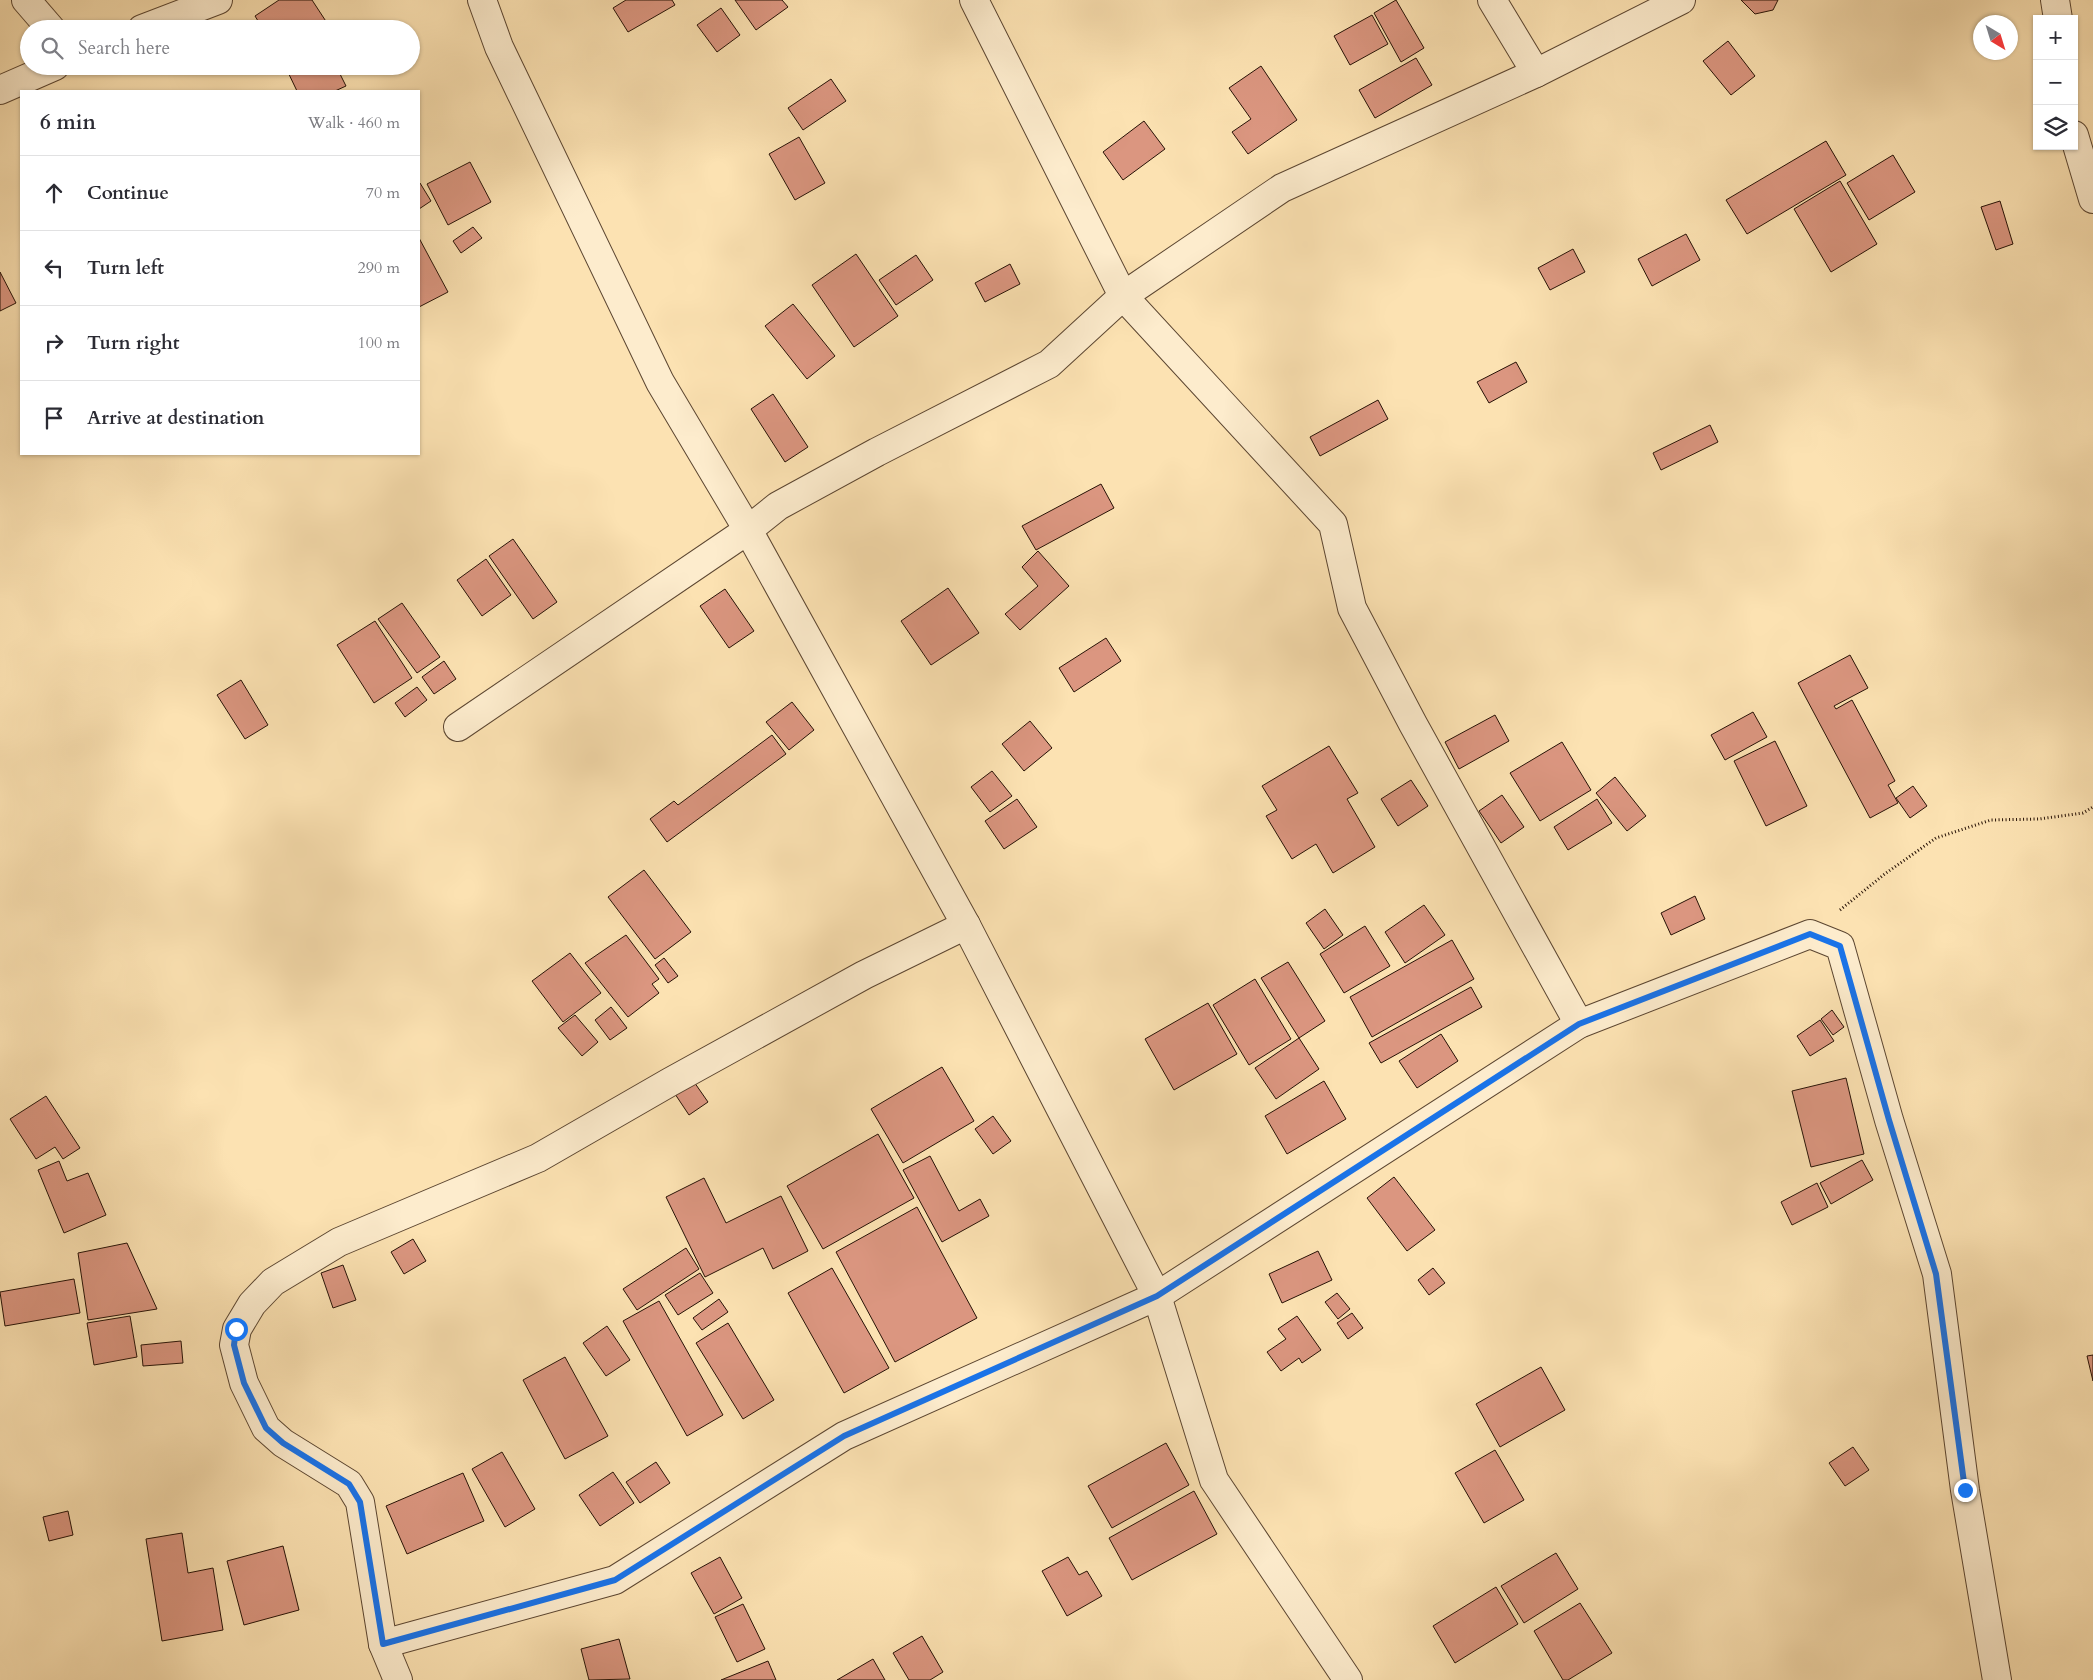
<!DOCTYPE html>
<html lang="en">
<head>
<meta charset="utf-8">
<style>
  body { margin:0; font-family:Cardo,serif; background:#f7f7f7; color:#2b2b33 }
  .controls { position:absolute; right:15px; top:15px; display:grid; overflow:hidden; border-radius:0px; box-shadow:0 1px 4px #0004 }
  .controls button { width:45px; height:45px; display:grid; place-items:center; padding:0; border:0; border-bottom:1px solid #e1e1e2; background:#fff; color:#2b2b33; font:25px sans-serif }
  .compass { position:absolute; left:1973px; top:15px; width:45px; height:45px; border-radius:50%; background:#fff; box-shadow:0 1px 4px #0004; rotate:142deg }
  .stop { position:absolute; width:15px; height:15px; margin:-11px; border:4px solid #1a73e8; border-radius:50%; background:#fff }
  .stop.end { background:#1a73e8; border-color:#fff; box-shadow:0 1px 5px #0008 }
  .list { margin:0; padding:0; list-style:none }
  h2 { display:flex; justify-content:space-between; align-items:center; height:65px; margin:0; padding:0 20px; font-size:21px }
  h2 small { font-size:16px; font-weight:400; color:#7c7c81 }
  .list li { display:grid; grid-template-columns:32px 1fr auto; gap:15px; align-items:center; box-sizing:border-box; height:75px; padding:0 20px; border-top:1px solid #e1e1e2 }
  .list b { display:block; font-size:19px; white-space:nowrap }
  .list em { font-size:16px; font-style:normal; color:#7c7c81 }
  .icon { flex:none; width:28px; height:28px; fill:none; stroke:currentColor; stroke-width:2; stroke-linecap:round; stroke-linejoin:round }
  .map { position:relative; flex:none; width:2093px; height:1680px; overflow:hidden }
  .search { position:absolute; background:#fff; box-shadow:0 1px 4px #0004; left:20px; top:20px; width:400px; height:55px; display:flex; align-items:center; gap:12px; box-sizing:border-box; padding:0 18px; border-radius:28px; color:#7c7c81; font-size:19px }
  .panel { position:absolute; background:#fff; box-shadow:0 1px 4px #0004; left:20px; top:90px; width:400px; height:365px; border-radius:0px }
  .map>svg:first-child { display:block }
  .building { fill:#db9680; stroke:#271206 }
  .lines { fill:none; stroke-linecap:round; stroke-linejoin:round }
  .street-casing { stroke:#5c4631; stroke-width:30 }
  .path { stroke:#271206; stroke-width:3; stroke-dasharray:1 2.5; stroke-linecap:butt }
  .street { stroke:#fdeccd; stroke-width:28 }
  .route { stroke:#1a73e8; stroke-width:6 }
</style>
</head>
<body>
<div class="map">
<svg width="2093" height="1680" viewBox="0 0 2093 1680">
  <rect width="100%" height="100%" fill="#fce2b2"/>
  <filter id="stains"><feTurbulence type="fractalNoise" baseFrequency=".004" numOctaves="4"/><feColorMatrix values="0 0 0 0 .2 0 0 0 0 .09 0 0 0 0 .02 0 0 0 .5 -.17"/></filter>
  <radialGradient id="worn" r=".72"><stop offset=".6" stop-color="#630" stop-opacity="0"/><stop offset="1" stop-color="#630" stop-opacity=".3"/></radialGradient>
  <g class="building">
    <polygon points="279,0 312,0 331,29 263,29 255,16"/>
    <polygon points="626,0 672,0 675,5 628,32 613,8"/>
    <polygon points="735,0 782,0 788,7 756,30"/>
    <polygon points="1396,0 1424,48 1401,62 1374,13"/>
    <polygon points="1741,0 1778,0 1773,10 1755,14"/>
    <polygon points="721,8 740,35 717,52 697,25"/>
    <polygon points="1372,15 1388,44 1350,65 1334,36"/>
    <polygon points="1728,41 1755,76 1731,95 1703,61"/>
    <polygon points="1416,58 1432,85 1375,118 1359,90"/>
    <polygon points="285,66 336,66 346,86 335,91 297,91"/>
    <polygon points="1261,66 1297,120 1248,154 1232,132 1251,119 1229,88"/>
    <polygon points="831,79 846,101 803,130 788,108"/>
    <polygon points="1144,121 1165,149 1123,180 1103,152"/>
    <polygon points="799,137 825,183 795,200 769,154"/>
    <polygon points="1826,141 1846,175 1747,234 1726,200"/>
    <polygon points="1893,155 1915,192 1869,220 1847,183"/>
    <polygon points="470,162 491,202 448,225 427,184"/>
    <polygon points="1840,181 1877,244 1831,272 1794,209"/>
    <polygon points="420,183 431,201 419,209 419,184"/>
    <polygon points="2000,201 2013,244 1996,250 1981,207"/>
    <polygon points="473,227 482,238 461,253 453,241"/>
    <polygon points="1686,234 1700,260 1652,286 1638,259"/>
    <polygon points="419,238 448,292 419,307"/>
    <polygon points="1573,249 1585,272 1550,290 1538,268"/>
    <polygon points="856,254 898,316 854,347 812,285"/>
    <polygon points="916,255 933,280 896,305 879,280"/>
    <polygon points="1010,264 1020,284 985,302 975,283"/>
    <polygon points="0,272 16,303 0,311"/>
    <polygon points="793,304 835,356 807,379 765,326"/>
    <polygon points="1516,362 1527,382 1489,403 1477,382"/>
    <polygon points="773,394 808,447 785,462 751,409"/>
    <polygon points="1378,400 1388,419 1320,456 1310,437"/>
    <polygon points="1710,425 1718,442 1661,470 1653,453"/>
    <polygon points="1101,484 1114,508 1036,550 1022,526"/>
    <polygon points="513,539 557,602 533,619 489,556"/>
    <polygon points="1038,551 1069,586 1020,630 1005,614 1038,586 1022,567"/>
    <polygon points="486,559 511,595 482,616 457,580"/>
    <polygon points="948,588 979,633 931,665 901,621"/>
    <polygon points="725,589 754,631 729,648 700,606"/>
    <polygon points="402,603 440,657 417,673 378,619"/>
    <polygon points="375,621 412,678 374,703 337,645"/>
    <polygon points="1106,638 1121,661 1074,692 1059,668"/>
    <polygon points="1850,655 1868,688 1834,706 1836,709 1852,700 1895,781 1888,785 1898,803 1870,818 1798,683"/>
    <polygon points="444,661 456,679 434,694 422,677"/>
    <polygon points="241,680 268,725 245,739 217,695"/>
    <polygon points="417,687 427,700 405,717 395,703"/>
    <polygon points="792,702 814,730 789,750 766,722"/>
    <polygon points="1753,712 1767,737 1725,760 1711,735"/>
    <polygon points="1495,715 1509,741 1459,769 1445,742"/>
    <polygon points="1030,721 1052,748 1024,771 1002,744"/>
    <polygon points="772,735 786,754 667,842 650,819 674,801 678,805"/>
    <polygon points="1775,741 1807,806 1766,826 1734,761"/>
    <polygon points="1562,742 1591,790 1540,821 1510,773"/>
    <polygon points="1329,746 1358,793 1347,799 1375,847 1333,873 1316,844 1292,859 1266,816 1277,810 1262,786"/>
    <polygon points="992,771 1012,796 990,812 971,787"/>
    <polygon points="1615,777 1646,816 1627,831 1596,793"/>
    <polygon points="1411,780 1428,806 1398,826 1381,799"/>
    <polygon points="1913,786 1927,806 1910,818 1896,798"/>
    <polygon points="1502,795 1524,827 1501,843 1479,811"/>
    <polygon points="1017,799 1037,827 1004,849 985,821"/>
    <polygon points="1597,799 1612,823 1568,850 1554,827"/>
    <polygon points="644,870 691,932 655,959 608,897"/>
    <polygon points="1695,896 1705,919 1671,935 1661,913"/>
    <polygon points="1424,905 1445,935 1405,963 1385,932"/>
    <polygon points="1325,909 1343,935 1324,949 1306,923"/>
    <polygon points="1365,926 1390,966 1344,993 1320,954"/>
    <polygon points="626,935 659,979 652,984 659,993 628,1017 585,963"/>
    <polygon points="1452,940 1474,979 1372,1037 1350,997"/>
    <polygon points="570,953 601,993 563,1022 532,981"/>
    <polygon points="664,958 678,976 668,983 655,965"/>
    <polygon points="1288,962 1325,1021 1299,1038 1261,978"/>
    <polygon points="1255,979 1291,1039 1249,1065 1213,1005"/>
    <polygon points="1471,987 1482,1007 1381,1063 1369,1043"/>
    <polygon points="1208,1003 1237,1054 1174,1090 1145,1039"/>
    <polygon points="611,1007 627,1028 610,1040 595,1020"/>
    <polygon points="1832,1010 1844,1027 1833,1035 1821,1019"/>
    <polygon points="575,1015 598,1042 582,1056 558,1028"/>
    <polygon points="1820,1020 1834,1041 1810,1056 1797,1036"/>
    <polygon points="1441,1034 1458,1061 1417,1088 1399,1061"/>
    <polygon points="1299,1038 1319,1069 1276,1099 1255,1068"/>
    <polygon points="942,1067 974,1121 903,1163 871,1109"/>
    <polygon points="1846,1078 1864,1154 1811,1167 1792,1091"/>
    <polygon points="692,1079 708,1102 689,1115 673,1091"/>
    <polygon points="1324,1081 1346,1119 1287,1154 1265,1116"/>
    <polygon points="46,1096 80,1148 63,1159 55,1147 36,1159 10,1119"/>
    <polygon points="993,1116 1011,1141 993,1154 975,1129"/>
    <polygon points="878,1134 914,1198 823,1249 787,1186"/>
    <polygon points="930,1156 959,1211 980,1199 989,1216 942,1242 903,1170"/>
    <polygon points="1862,1160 1873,1180 1831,1204 1820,1183"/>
    <polygon points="59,1161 67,1181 88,1173 106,1215 64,1233 38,1170"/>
    <polygon points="1394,1177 1435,1230 1407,1251 1367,1198"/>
    <polygon points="704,1178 726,1223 781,1196 808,1251 773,1269 763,1248 705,1277 666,1197"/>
    <polygon points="1817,1183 1828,1207 1792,1225 1781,1202"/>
    <polygon points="917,1207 977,1318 895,1362 836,1252"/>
    <polygon points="413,1239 426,1261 404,1274 391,1252"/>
    <polygon points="127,1243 157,1309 88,1320 78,1253"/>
    <polygon points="686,1248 699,1269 637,1310 623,1289"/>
    <polygon points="1318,1251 1332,1280 1282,1303 1269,1274"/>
    <polygon points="343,1265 356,1300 333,1308 321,1273"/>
    <polygon points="832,1268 889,1368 844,1393 788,1293"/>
    <polygon points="1433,1268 1445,1283 1429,1295 1418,1280"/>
    <polygon points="700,1273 713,1293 678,1315 665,1295"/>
    <polygon points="74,1279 80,1313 5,1326 0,1292"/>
    <polygon points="1337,1293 1350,1309 1338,1319 1325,1302"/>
    <polygon points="719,1299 728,1312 702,1330 693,1318"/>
    <polygon points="659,1301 723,1415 687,1436 623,1321"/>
    <polygon points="1352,1313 1363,1328 1348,1339 1337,1323"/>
    <polygon points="130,1316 137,1357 94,1365 87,1323"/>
    <polygon points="1297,1316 1321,1350 1302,1363 1299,1358 1281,1371 1267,1352 1286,1339 1278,1329"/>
    <polygon points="728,1323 774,1400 743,1419 696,1343"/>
    <polygon points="607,1326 630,1360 606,1376 583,1343"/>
    <polygon points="181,1341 183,1363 143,1366 141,1345"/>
    <polygon points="2093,1355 2093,1381 2087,1356"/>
    <polygon points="565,1357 608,1436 565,1459 523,1380"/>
    <polygon points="1541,1367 1565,1410 1500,1447 1476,1404"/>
    <polygon points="1166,1443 1189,1485 1112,1528 1088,1486"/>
    <polygon points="1853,1447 1869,1470 1845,1486 1829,1463"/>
    <polygon points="1495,1450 1524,1500 1484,1523 1455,1473"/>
    <polygon points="502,1452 535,1509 505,1527 472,1469"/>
    <polygon points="656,1462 670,1483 640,1503 626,1482"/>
    <polygon points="613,1472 634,1503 600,1526 579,1495"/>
    <polygon points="463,1473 484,1521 407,1554 386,1506"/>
    <polygon points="1194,1491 1217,1534 1132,1580 1109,1538"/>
    <polygon points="68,1511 73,1535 49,1541 43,1517"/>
    <polygon points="182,1533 188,1573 213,1568 223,1630 162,1641 146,1539"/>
    <polygon points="283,1546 299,1610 244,1625 227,1561"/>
    <polygon points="1556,1553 1578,1589 1524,1623 1501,1586"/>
    <polygon points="720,1557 742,1598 714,1614 691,1573"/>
    <polygon points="1068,1557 1079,1575 1087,1571 1102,1596 1067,1616 1042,1571"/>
    <polygon points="1496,1587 1518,1624 1455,1663 1433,1626"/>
    <polygon points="1580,1603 1612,1653 1568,1680 1563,1680 1534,1631"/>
    <polygon points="743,1604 765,1649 737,1662 715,1617"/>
    <polygon points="922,1636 943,1672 930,1680 909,1680 893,1653"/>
    <polygon points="619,1639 630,1679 589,1680 581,1649"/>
    <polygon points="873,1659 885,1680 837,1680"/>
    <polygon points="768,1661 776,1680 721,1680"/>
  </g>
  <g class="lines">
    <g class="street-casing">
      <g id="street">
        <polyline points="26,0 51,29"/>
        <polyline points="482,0 499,47 660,382 748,530 966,925 1157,1296 1214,1480 1348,1680"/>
        <polyline points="1492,0 1536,73"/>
        <polyline points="2055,0 2058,19"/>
        <polyline points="142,29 218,0"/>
        <polyline points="0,90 55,66"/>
        <polyline points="2074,135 2093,199"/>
        <polyline points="458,727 748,530 778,506 877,452 1049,364 1123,296 974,0"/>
        <polyline points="1579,1024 1413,724 1352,608 1333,524 1123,296 1282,188 1536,73 1681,0"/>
        <polyline points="383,1644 615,1580 844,1436 1157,1296 1579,1024 1810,934 1840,946 1889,1120 1937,1274 1965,1490 1997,1680"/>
        <polyline points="398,1680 383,1644 360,1502 349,1484 283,1443 266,1428 244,1383 234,1345 237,1329 252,1304 273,1282 339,1242 538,1158 670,1082 864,975 966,925"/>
      </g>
    </g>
    <polyline class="path" points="1840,910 1886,873 1936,838 1991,820 2039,819 2083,813 2093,807"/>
    <use href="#street" class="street"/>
  </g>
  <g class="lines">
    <polyline class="route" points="236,1329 234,1345 244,1383 266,1428 283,1443 349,1484 360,1502 383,1644 615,1580 844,1436 1157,1296 1579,1024 1810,934 1840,946 1889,1120 1936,1274 1965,1490"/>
  </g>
  <rect width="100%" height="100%" filter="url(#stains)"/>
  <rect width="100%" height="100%" fill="url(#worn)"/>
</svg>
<div class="controls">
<button>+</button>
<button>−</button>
<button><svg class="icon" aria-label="layers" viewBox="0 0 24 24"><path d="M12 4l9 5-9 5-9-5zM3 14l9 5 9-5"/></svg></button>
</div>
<svg class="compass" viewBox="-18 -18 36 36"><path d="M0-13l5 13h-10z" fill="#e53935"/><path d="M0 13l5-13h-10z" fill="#7c7c81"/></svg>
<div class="stop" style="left:236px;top:1329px"></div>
<div class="stop end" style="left:1965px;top:1490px"></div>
<div class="search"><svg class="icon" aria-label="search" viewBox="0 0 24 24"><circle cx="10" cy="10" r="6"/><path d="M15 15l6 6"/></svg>Search here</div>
<section class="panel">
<h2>6 min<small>Walk · 460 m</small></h2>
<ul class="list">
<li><svg class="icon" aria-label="ahead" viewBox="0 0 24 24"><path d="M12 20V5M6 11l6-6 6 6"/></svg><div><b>Continue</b></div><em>70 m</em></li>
<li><svg class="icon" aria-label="left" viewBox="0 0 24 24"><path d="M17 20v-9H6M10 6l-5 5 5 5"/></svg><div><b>Turn left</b></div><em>290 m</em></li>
<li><svg class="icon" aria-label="right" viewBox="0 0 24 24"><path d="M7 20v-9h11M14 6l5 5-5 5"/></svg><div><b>Turn right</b></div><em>100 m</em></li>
<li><svg class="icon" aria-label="arrive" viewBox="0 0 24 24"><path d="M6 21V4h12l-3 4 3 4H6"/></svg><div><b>Arrive at destination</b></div></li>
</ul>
</section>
</div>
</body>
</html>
